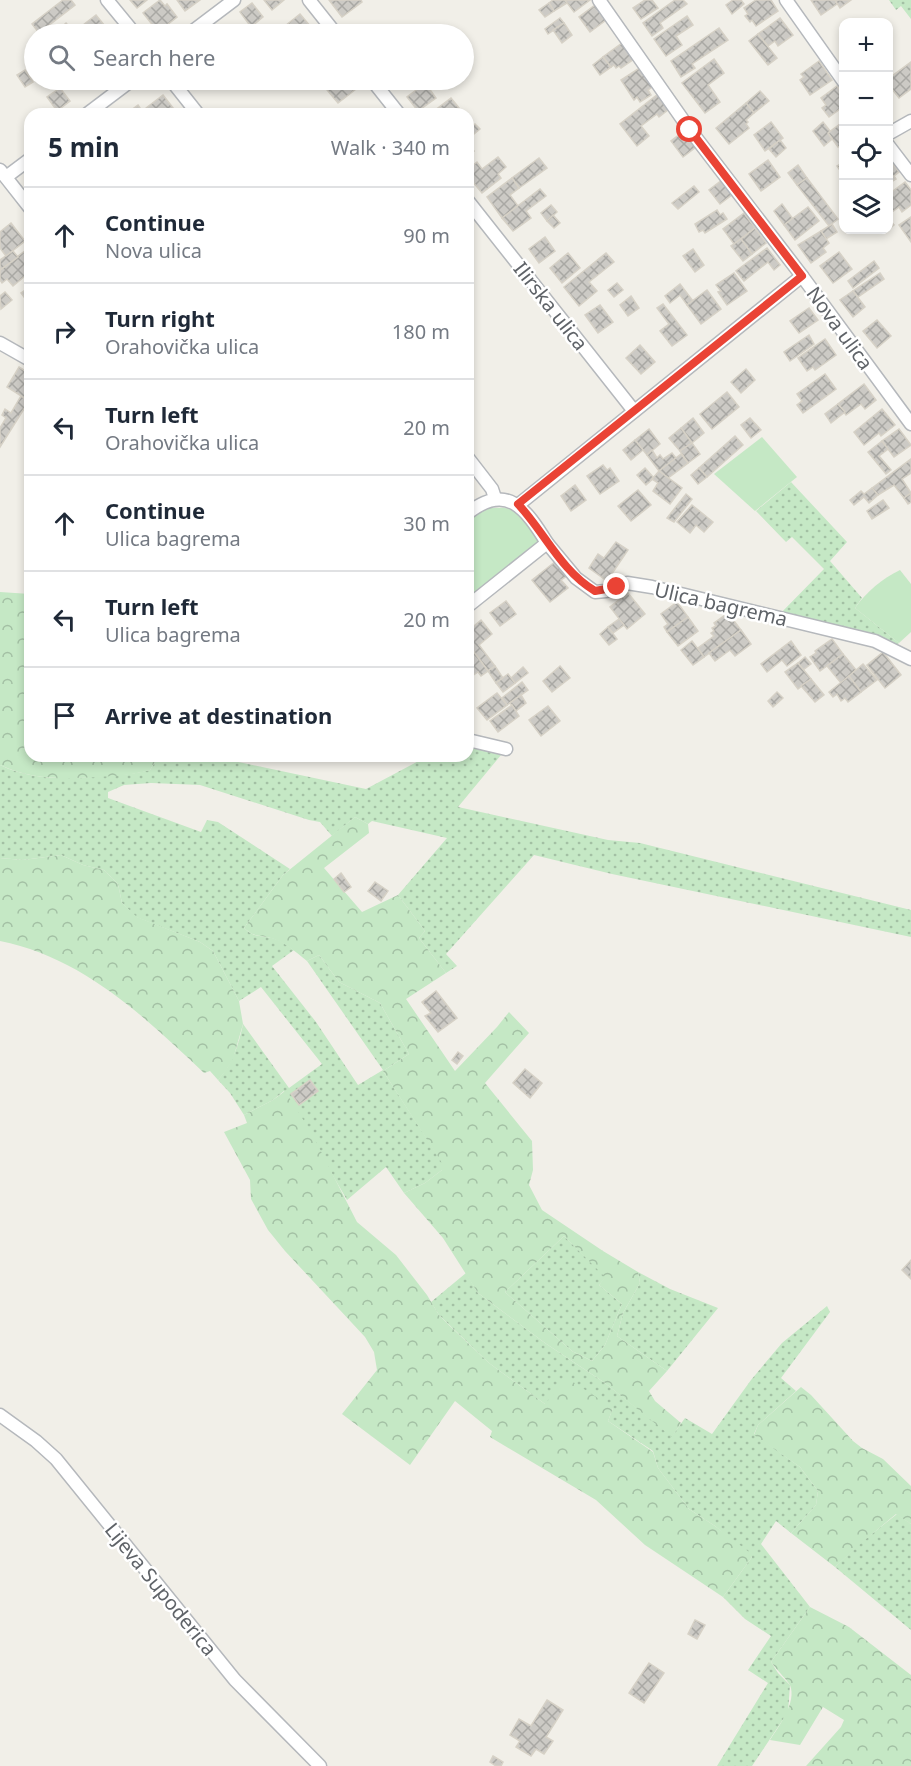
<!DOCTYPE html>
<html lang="en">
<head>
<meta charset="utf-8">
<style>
  body { margin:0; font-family:"Noto Sans",sans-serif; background:#f2f2f3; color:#1f2937 }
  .controls { position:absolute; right:18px; top:18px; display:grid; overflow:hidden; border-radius:12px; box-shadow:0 3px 9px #0003 }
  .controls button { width:54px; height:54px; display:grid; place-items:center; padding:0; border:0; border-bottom:2px solid #e0e1e3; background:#fff; color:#1f2937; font:30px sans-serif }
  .stop { position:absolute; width:18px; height:18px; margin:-14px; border:4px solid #ea4335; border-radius:50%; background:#fff }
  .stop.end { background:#ea4335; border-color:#fff; box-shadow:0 2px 6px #0008 }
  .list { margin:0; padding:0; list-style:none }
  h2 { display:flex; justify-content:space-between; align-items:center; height:78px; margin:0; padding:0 24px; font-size:26px }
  h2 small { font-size:20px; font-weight:400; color:#747a83 }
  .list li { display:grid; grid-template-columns:39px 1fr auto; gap:18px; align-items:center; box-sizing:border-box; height:96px; padding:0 24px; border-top:2px solid #e0e1e3 }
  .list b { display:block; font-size:22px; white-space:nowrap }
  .list p { margin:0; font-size:20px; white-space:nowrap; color:#747a83 }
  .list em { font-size:20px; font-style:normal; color:#747a83 }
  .icon { flex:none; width:33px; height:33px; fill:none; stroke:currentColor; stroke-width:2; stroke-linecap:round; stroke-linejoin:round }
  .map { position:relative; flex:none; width:911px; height:1766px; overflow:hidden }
  .search { position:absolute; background:#fff; box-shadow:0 3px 9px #0003; left:24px; top:24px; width:450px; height:66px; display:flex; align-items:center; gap:15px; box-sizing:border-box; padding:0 21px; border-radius:33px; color:#747a83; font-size:22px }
  .panel { position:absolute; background:#fff; box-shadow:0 3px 9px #0003; left:24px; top:108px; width:450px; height:654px; border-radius:18px }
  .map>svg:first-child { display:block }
  .grass { fill:url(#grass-dots) }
  .forest { fill:url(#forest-crowns); fill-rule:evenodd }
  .green { fill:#c5e8c5 }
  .building { fill:url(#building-cross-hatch); stroke:#d6d1c6; stroke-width:1.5 }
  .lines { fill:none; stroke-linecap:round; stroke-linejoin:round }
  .street-casing { stroke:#b5b8bc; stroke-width:15 }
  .street { stroke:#fff; stroke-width:12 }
  .route { stroke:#ea4335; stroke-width:8 }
  .labels { text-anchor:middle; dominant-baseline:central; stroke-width:5; stroke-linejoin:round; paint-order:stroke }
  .street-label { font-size:20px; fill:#5f6368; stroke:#fff }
</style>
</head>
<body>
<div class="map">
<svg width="911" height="1766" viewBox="0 0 911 1766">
  <defs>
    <pattern id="grass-dots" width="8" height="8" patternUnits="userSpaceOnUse" patternTransform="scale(1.5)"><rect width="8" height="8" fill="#c5e8c5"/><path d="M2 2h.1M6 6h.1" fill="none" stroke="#a3c0a4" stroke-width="1.8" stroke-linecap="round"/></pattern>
    <pattern id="forest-crowns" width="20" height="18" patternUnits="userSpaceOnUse" patternTransform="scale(1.5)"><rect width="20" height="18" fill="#c5e8c5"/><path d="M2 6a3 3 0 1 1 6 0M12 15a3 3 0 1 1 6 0" fill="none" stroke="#a3c0a4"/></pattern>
    <pattern id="building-cross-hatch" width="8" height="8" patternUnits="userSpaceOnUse" patternTransform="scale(1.5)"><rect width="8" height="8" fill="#cccac5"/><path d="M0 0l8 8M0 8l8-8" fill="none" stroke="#a9a8a4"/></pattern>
  </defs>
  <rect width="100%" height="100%" fill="#f1efe8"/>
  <g class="grass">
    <polygon points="889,0 911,0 911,19 901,6 896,10"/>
    <polygon points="791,482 847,542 830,561 862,598 855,608 899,643 892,649 777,617 824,569 792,537 786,542 756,511"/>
    <path d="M468,740L506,749L458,807L608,840L640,843L911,910V937L612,874L534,855L446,954L457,966L446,973L419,938L425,931L398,895L447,838L372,821L368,824L355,817L332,836L320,822L309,820L200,785L151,783L124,785L108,792V798L201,832L207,820L218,822L290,869L283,875L244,928C255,938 258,935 272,938C280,940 287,945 294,950L272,966L316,1022L358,1085L383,1070L307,961L319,955L339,982L380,1003L409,1054L383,1071L442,1162V1170L425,1183L404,1193L386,1167L347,1200L284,1091L273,1100L244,1115L230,1093L218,1080C232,1065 239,1044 243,1024L289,1088L322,1064L261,987L239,1001L213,951L200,942L136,917L122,903L118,884L104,870L83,865L61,855L23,860L0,858V765C33,781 67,779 103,776C118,775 135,774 150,770L155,762V756H210L366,789L428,756H468Z"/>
    <polygon points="564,1236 606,1277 599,1285 622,1304 605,1345 592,1361 572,1351 505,1292"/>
    <polygon points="638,1272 670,1289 718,1308 667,1371 617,1336 623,1313 640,1283"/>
    <polygon points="466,1273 478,1293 545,1343 605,1383 672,1436 685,1418 712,1434 751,1380 782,1343 827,1306 830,1312 781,1378 796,1391 758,1425 754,1434 800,1467 818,1491 816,1505 791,1533 776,1521 761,1544 810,1607 771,1662 778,1673 790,1685 788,1712 752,1766 717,1766 768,1683 748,1670 771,1636 745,1619 723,1597 752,1557 715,1526 689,1509 658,1468 653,1451 608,1421 613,1408 545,1404 489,1363 439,1315 431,1302"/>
    <polygon points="897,1514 911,1524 911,1630 835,1567 859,1544"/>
  </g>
  <g class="forest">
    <path d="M0,592L30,594V756H155V762L150,770C133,775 115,776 98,777C63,779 32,780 0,765Z"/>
    <path d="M355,817L368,824L369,833L324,868L362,912L398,895L425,931L419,938L446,973L406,999L455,1071L497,1027L509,1012L529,1033L485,1083L532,1141L533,1170L529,1185L542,1210L603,1251L638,1272L640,1283L623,1313L617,1336L667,1371L649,1391L655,1401L681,1423L672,1437L605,1383L545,1343L478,1293L443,1238L404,1193L425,1183L442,1170V1163L383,1071L409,1054L380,1003L339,982L319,955L307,961C296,952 287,944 274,939C261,934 256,939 244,928L283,875ZM564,1236L605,1277L599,1285L622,1304L605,1345L592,1361L572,1351L505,1292Z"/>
    <path d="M61,855L83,865L104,870L118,884L122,903L137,917L200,942L213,951L239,1001L243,1024L233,1059L225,1072L218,1080L210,1071L204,1073C145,1017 82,957 0,941V858L23,860Z"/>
    <polygon points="285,1091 311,1132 357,1222 396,1255 427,1295 439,1315 451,1327 489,1363 545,1404 567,1378 613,1408 608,1421 653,1452 658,1468 689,1509 715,1526 749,1552 752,1557 723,1597 645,1545 596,1500 490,1437 492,1431 455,1401 410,1465 342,1414 377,1370 374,1352 365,1337 285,1251 268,1230 251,1199 250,1180 224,1132 247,1123 244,1115 273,1100"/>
    <polygon points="801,1387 811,1395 853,1441 862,1448 883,1459 911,1486 911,1524 896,1514 860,1544 835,1567 791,1533 816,1505 818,1491 800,1467 754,1435 758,1425"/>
    <path d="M810,1607L849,1627L911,1675V1766H806L841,1727L844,1720L823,1707L800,1745L770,1740C779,1726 797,1702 790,1685C788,1681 775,1668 771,1662Z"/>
  </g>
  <g class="green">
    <polygon points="762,437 797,477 755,511 714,474"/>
    <path d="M490,508C496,508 504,507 510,509C523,513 536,529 539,542L468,601V518Z"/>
    <path d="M900,570L911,584V632L899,643L855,608C867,591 882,579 900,570Z"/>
  </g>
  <g class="building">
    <polygon points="63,0 71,0 75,5 39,33 32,24"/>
    <polygon points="130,0 147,0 137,8"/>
    <polygon points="160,0 165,6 167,4 177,17 158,32 143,13"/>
    <polygon points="177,0 200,0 185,11"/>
    <polygon points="264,0 284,0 272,10"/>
    <polygon points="329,0 361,0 362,2 342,17"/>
    <polygon points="553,0 565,0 567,3 554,11 549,3"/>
    <polygon points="565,0 590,0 574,12"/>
    <polygon points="645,0 652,0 658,8 641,19 633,8"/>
    <polygon points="675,0 683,0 687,4 660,23 663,28 652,36 643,23"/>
    <polygon points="733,0 741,0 744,4 732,14 726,5"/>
    <polygon points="756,0 771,0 778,11 756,26 752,20 750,22 745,16 748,14 744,8"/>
    <polygon points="811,0 835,0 837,4 821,15"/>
    <polygon points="835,0 851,0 840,8"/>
    <polygon points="252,3 263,17 251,27 240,12"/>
    <polygon points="549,3 554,11 545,17 539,10"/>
    <polygon points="595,5 606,20 590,32 579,17"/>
    <polygon points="300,14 316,33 314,34 275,34"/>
    <polygon points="96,15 108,30 103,34 84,34 79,28"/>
    <polygon points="687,16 693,25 676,36 682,45 666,56 654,39"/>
    <polygon points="560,18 564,23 548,34 545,29"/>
    <polygon points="780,18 793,35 778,46 775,41 768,46 758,34"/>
    <polygon points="66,23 73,31 70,34 54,34"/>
    <polygon points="564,23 572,35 562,43 553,30"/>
    <polygon points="223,25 230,34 209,34"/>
    <polygon points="418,26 424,34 407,34"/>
    <polygon points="401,27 406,34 391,34"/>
    <polygon points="719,28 728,40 692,64 695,68 681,77 671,61"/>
    <polygon points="758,34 777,58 768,65 749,41"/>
    <polygon points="622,43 634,59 621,68 619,66 616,68 614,65 611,67 603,57"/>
    <polygon points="603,57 611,67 600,75 593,65"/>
    <polygon points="714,59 724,73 708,85 720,102 705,113 682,83"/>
    <polygon points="819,61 832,80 810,95 800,80 804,77 801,74"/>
    <polygon points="911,62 911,89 899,98 888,84 888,79"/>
    <polygon points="641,67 654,86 648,90 651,95 640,102 637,97 634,100 621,80"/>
    <polygon points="25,70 33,82 25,87 17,75"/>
    <polygon points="328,80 355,80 360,86 338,103 322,84"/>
    <polygon points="395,80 409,80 400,86"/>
    <polygon points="423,85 426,89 428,87 436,98 418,111 407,97"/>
    <polygon points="837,86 844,95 844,106 829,117 822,108 826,105 821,98"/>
    <polygon points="60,88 70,101 57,111 47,97"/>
    <polygon points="760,91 769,101 754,113 746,103"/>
    <polygon points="658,94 669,109 659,117 657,114 641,126 649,136 637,146 620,124"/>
    <polygon points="163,95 177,113 151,114 146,108"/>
    <polygon points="451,98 459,108 452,114 430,114"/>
    <polygon points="746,103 754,113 746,120 748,122 746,124 749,128 729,144 716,128"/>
    <polygon points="138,105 144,114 128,114 127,113"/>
    <polygon points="844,121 844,143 838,147 828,133"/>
    <polygon points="771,122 783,138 765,151 754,135"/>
    <polygon points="823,122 830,131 828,133 832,139 824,146 813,131"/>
    <polygon points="475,124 480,129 468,139 468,130"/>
    <polygon points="684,131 696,147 683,157 671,141"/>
    <polygon points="780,140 786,148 776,157 769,149"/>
    <polygon points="468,142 474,151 468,156"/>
    <polygon points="888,156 899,172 894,176 896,179 888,184"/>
    <polygon points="498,157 506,167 498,174 501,178 482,193 468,176 468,169 477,162 482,169"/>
    <polygon points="539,158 547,168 519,188 512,178"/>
    <polygon points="768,160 780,177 761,191 749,174"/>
    <polygon points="844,162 844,176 837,166"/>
    <polygon points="798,165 807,178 797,185 788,173"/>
    <polygon points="512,178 519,188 510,195 518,206 502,218 487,197"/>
    <polygon points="807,178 838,219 829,226 797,185"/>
    <polygon points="722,180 733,194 720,204 709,190"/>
    <polygon points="905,182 911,190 911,205 902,212 899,207 892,212 888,207 888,200 892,198 889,194"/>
    <polygon points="694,186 699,192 678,209 672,203"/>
    <polygon points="540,189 546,196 526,211 531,218 513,231 502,218"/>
    <polygon points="782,204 793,219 784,225 774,211"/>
    <polygon points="551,205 557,212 547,221 541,213"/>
    <polygon points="808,207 819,221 795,240 784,225"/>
    <polygon points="717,210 720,215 723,213 727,219 705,233 703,230 699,232 695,224"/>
    <polygon points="744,213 755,228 734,244 723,229"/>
    <polygon points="553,215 560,223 554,228 547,221"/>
    <polygon points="911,217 911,242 899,225"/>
    <polygon points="888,218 894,225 887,231 888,230"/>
    <polygon points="11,223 25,241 6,256 0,248 0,232"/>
    <polygon points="832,224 837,232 826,239 821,231"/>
    <polygon points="755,228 766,243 752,254 741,239"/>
    <polygon points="821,231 829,243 823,248 826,252 811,263 798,245"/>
    <polygon points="545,237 555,251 539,263 529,249"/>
    <polygon points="741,239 752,254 743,261 731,246"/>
    <polygon points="767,248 780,265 774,270 768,262 744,281 736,271"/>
    <polygon points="693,249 704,265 695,272 683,256"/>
    <polygon points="26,250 30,256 30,272 13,286 7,279 2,283 0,280 0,270"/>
    <polygon points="13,251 18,257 0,270 0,260"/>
    <polygon points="839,252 852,269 833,283 820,266"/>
    <polygon points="568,253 580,268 562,283 550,268"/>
    <polygon points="606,253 614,262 589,282 597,291 579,306 564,287"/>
    <polygon points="874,261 879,268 853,288 848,281"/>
    <polygon points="734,273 747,291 727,305 718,292 721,291 716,285"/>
    <polygon points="880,273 884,279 858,297 853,291"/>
    <polygon points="617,283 623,290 614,297 608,290"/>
    <polygon points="680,284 693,301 687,305 680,295 670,303 665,296"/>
    <polygon points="30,287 30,305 21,293"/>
    <polygon points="707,290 721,309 701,324 687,305"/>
    <polygon points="853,291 865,307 853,317 840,300"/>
    <polygon points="5,292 12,300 1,309 0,296"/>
    <polygon points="631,296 639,308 628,316 620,305"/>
    <polygon points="663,304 687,335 672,346 660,331 669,324 657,308"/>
    <polygon points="600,305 613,322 598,333 585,315"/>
    <polygon points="809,308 818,320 799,333 790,321"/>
    <polygon points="877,320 891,336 877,348 863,331"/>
    <polygon points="809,335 814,344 790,361 784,352"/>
    <polygon points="825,339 836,355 815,370 813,367 807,371 798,358"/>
    <polygon points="640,345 655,362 641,374 626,358"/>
    <polygon points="19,367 30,374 29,401 7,387"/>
    <polygon points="746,369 755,380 741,393 731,382"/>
    <polygon points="825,374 836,389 803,413 797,405 802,401 797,394"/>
    <polygon points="864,384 876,400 865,409 861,404 846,415 838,404"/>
    <polygon points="727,392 739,407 712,429 700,414"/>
    <polygon points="21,396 29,401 0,447 0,428 6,418 2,415 5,409 11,413"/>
    <polygon points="838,404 845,412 831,423 825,414"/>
    <polygon points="882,409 895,425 881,436 879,433 864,445 854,432"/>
    <polygon points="693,418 704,433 692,443 681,428"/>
    <polygon points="750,418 761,430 751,438 741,425"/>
    <polygon points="681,428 692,443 680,451 669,438"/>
    <polygon points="649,429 660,444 647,455 635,440"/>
    <polygon points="899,429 911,445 894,457 882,441"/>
    <polygon points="735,436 743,445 707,477 699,468"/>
    <polygon points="635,440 643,450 631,460 623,450"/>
    <polygon points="882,441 888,449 879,456 891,470 886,474 868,452"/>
    <polygon points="692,443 700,454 688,463 680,451"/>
    <polygon points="652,450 657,458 660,455 663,459 672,453 676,458 659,471 647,455"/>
    <polygon points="681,454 688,463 668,478 659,471"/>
    <polygon points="911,459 911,473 902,479 911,493 904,498 894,485 878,495 872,488"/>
    <polygon points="603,465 607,470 610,468 619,481 600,494 587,476"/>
    <polygon points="645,468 654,478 646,485 637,475"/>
    <polygon points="699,468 707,477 698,484 691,475"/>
    <polygon points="659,471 682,488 670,504 653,491 658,483 652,479"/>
    <polygon points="575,485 586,500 571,511 561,496"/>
    <polygon points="872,488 878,495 869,503 864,497 854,505 850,500 861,491 864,494"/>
    <polygon points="638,490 651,505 631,521 618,506"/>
    <polygon points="911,493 911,502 908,504 904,498"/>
    <polygon points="686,494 692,499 674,522 667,518"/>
    <polygon points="883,500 889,508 872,519 867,511"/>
    <polygon points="692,505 713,522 704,532 696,525 690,533 677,522"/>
    <polygon points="616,542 628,550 607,581 589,568 598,554 604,558"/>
    <polygon points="556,561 567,576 561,580 568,588 550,602 532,580"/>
    <polygon points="628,593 645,614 627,629 610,607"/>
    <polygon points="506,601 516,614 500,626 490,613"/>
    <polygon points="677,602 688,617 667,632 664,627 668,624 661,614"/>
    <polygon points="728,613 741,630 704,657 698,648 714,636 711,633 714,631 712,628 716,626 714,623"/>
    <polygon points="688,617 698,631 678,646 667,632"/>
    <polygon points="619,619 624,625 613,633 608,627"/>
    <polygon points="481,620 492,634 479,645 495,666 488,671 468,644 468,631"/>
    <polygon points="608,627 617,639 609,645 600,634"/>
    <polygon points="741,630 751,644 735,656 730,650 715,661 709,653"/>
    <polygon points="832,639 843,654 820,671 810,657 816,653 815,651"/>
    <polygon points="692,641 704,657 693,665 681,650"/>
    <polygon points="791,641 801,655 787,666 782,660 767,672 761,664"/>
    <polygon points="468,644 488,671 481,676 478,672 472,676 468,670"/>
    <polygon points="883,652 901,675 885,688 867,665"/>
    <polygon points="843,654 856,670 841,683 827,666"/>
    <polygon points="805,657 811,664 803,670 798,663"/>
    <polygon points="798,663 811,679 798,689 785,672"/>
    <polygon points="863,664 877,680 861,692 849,676"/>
    <polygon points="495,666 503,678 496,683 488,671"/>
    <polygon points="560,666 570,678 552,692 543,681"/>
    <polygon points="523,667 528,673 515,683 511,678"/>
    <polygon points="508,674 515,683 503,692 496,683"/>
    <polygon points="849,676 861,692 848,702 845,698 841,701 837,694 833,697 829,692"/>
    <polygon points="811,679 824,695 815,702 801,686"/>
    <polygon points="522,682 528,690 507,705 502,698"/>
    <polygon points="777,692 783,698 773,707 768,701"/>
    <polygon points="497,693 507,705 487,720 477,708"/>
    <polygon points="521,695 526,703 516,711 510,703"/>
    <polygon points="512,705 519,716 498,732 490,721"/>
    <polygon points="548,706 560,721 541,736 529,720"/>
    <polygon points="341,873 351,887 344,892 334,879"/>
    <polygon points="375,882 388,891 381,901 368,891"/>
    <polygon points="436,991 457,1018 438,1032 425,1016 431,1013 422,1002"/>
    <polygon points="458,1052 463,1056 457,1064 452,1060"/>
    <polygon points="525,1069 542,1083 530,1098 513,1083"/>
    <polygon points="310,1080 318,1091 299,1105 291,1094"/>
    <polygon points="911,1260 911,1279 902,1270"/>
    <polygon points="695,1620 705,1625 697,1639 688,1634"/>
    <polygon points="649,1663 664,1673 644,1703 629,1693"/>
    <polygon points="547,1700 563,1710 546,1737 553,1741 544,1754 536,1749 531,1756 516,1747 520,1741 510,1735 519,1719 531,1726"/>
    <polygon points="493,1756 503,1762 501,1766 496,1766 490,1762"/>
  </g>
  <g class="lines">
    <g class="street-casing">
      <g id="street">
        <polyline points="107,0 135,34"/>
        <polyline points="309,0 336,34"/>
        <polyline points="599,0 690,130 802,276 911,424"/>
        <polyline points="786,0 844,82"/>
        <polyline points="189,34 234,0"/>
        <polyline points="171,80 198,114"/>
        <polyline points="372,80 399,114"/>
        <polyline points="87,114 132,80"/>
        <polyline points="888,134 911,121"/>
        <polyline points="888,145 911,175"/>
        <polyline points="0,170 30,208"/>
        <polyline points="6,177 30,159"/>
        <polyline points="468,201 634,411"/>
        <polyline points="0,343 30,360"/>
        <polyline points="468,458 492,489 495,498"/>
        <polyline points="518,505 802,276"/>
        <path d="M468,513C507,482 526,509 547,543L468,606"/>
        <polyline points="547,543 576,578 595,592 606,591 627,583 652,587 875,641 911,659"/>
        <polyline points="468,740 506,749"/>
        <polyline points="0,1415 36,1441 56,1459 235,1680 320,1766"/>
      </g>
    </g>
    <use href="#street" class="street"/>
  </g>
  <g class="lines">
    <path class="route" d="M617,587L595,591C561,571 545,533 518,504L802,276L690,130"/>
  </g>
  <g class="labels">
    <g class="street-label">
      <text transform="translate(551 306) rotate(52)">Ilirska ulica</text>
      <text transform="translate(840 328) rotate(54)">Nova ulica</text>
      <text transform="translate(721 604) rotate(13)">Ulica bagrema</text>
      <text transform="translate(161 1589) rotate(51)">Lijeva Supoderica</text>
    </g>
  </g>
</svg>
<div class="controls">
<button>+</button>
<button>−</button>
<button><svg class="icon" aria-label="locate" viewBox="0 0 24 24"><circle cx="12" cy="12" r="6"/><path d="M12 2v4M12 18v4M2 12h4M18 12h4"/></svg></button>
<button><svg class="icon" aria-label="layers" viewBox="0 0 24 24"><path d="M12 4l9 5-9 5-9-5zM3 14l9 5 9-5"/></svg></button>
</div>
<div class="stop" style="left:690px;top:130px"></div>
<div class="stop end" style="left:617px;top:587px"></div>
<div class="search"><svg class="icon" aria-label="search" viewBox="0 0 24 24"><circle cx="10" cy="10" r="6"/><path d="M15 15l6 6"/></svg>Search here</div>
<section class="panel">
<h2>5 min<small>Walk · 340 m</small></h2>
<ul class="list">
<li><svg class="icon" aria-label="ahead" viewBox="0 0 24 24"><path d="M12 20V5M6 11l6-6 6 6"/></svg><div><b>Continue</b><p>Nova ulica</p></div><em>90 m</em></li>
<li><svg class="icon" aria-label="right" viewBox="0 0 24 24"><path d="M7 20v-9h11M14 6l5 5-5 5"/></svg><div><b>Turn right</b><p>Orahovička ulica</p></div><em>180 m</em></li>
<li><svg class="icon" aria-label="left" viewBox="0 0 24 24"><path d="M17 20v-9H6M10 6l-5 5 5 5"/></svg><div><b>Turn left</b><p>Orahovička ulica</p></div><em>20 m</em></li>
<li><svg class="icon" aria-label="ahead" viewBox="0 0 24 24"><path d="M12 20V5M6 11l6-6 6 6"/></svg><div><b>Continue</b><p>Ulica bagrema</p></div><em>30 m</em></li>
<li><svg class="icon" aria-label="left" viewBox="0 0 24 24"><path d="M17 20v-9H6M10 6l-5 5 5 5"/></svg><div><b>Turn left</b><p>Ulica bagrema</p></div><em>20 m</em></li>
<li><svg class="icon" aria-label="arrive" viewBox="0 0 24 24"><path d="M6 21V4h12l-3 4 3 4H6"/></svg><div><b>Arrive at destination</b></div></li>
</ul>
</section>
</div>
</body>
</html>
